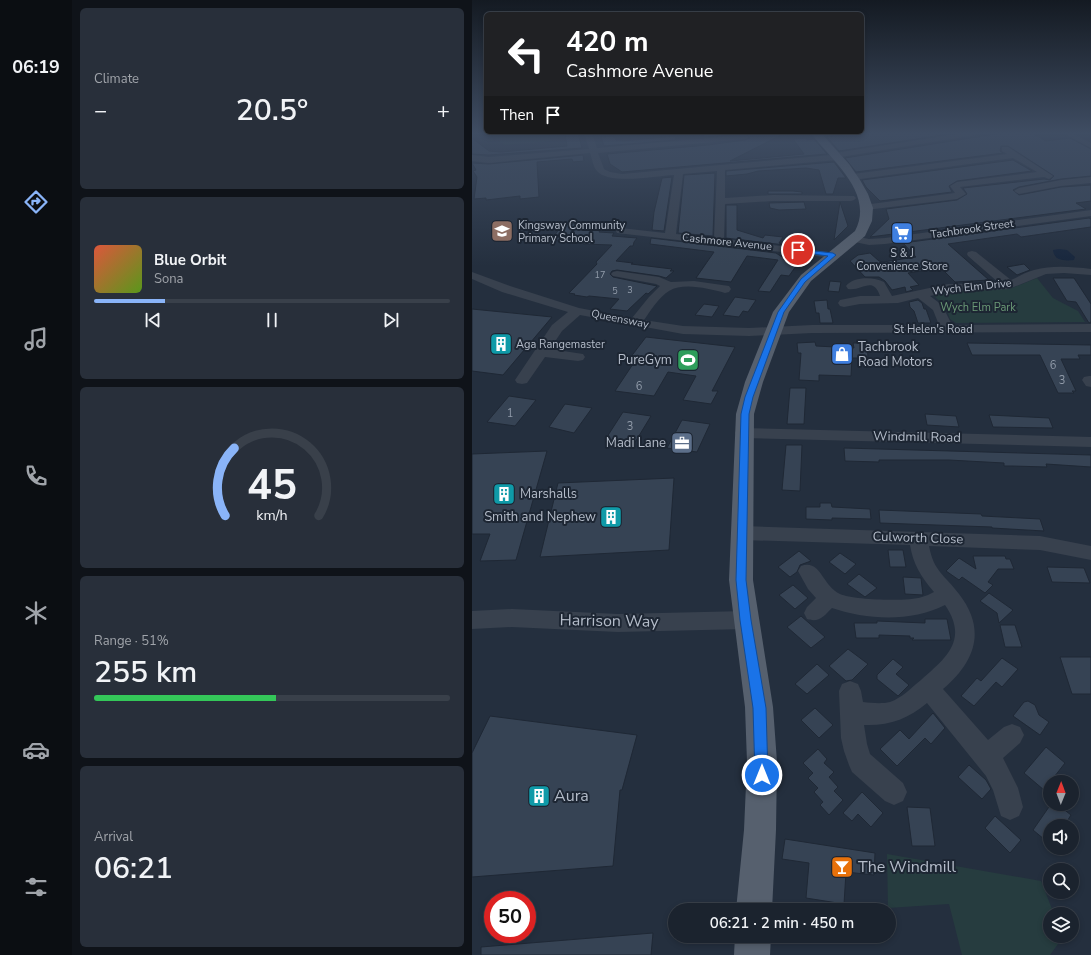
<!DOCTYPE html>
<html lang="en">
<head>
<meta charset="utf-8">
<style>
	:root { --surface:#1b232e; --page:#282f3a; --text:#f1f3f6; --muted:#a0a4aa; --line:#39404a; --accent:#8ab4f8 }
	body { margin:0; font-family:"Nunito Sans",sans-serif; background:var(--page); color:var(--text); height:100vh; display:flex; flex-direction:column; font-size:15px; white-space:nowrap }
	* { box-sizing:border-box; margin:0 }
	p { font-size:13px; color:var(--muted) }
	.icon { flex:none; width:22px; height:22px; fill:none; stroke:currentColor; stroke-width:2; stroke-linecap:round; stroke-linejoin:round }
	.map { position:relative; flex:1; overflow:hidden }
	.panel { display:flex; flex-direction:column; gap:8px; padding:8px; background:#0f1319; width:400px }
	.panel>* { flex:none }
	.top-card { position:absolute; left:12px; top:12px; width:380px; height:122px; border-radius:6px; box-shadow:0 2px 6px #0003,0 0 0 1px var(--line); background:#202124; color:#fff; overflow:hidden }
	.needle { width:26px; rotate:1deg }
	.tools { position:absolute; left:571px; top:775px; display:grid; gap:8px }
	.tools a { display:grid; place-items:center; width:36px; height:36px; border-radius:50%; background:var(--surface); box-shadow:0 2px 6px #0003,0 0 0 1px var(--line); font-size:20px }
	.speed { position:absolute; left:12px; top:891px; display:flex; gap:8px; font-size:20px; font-weight:700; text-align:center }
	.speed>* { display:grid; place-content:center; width:52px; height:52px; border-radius:50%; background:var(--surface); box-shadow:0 2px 6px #0003,0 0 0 1px var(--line); line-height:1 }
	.speed .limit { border:6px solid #d22; background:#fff; color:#111 }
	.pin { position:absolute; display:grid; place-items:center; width:34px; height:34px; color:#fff; margin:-17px; border:2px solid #fff; border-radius:50%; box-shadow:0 1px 4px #0007 }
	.me { position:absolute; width:44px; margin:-22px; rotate:0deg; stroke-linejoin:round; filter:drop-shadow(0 0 3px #0008) }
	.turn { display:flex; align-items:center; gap:14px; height:84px; padding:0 16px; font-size:18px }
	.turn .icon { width:52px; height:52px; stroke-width:2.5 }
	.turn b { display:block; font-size:28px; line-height:34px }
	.then { display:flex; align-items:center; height:38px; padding:0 16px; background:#0003; gap:8px; font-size:15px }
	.big { font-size:30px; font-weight:600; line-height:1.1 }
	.panel .tile { flex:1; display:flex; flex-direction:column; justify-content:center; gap:6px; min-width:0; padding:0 14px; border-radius:6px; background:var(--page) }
	.panel .dial { align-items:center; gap:0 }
	.dial svg { height:104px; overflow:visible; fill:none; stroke:var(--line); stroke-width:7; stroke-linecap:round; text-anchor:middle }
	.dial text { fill:var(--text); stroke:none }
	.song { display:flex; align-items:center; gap:12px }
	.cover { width:48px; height:48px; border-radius:6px; background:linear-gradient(135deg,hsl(10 70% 55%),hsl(90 70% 35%)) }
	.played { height:4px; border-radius:2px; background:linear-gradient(90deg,var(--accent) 20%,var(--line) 20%) }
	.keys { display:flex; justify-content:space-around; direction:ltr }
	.heat { display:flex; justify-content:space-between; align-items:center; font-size:22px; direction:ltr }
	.charge { height:6px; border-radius:3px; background:linear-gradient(90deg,#34c759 51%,var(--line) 0) }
	.trip { position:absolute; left:196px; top:903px; width:228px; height:40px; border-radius:20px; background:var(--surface); box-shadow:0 2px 6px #0003,0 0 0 1px var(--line); font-weight:600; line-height:40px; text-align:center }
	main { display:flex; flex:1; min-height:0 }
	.tab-bar { display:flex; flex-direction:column; width:72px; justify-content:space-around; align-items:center; background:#0b0e12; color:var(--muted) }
	.tab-bar .icon { width:28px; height:28px }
	.tab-bar .selected { color:var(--accent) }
	.tab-bar b { font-size:18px; color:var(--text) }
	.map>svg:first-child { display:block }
</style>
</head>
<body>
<main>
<nav class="tab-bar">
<b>06:19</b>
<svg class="icon selected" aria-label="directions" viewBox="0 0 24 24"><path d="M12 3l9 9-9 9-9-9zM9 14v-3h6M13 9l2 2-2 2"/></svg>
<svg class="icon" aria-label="music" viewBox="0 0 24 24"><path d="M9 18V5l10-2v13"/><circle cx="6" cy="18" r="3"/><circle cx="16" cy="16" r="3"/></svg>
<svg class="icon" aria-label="phone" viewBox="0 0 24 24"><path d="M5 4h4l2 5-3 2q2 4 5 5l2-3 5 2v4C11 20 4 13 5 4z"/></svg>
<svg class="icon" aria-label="climate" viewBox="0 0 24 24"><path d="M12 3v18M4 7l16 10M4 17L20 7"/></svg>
<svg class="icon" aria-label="car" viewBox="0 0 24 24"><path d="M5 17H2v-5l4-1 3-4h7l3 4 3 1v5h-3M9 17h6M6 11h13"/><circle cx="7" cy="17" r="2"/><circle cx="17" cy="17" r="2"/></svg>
<svg class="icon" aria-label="filters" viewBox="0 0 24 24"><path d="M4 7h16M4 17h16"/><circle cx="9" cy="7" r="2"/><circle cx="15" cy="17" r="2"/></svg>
</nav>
<section class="panel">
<div class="tile"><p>Climate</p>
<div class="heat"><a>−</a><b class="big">20.5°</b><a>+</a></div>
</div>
<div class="tile">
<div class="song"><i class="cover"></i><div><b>Blue Orbit</b><p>Sona</p></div></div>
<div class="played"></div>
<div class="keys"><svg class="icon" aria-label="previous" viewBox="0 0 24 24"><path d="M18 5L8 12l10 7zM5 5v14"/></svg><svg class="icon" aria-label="pause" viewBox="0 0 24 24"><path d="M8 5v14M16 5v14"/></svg><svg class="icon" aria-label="next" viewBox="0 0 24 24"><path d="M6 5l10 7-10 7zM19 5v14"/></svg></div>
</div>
<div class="tile dial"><svg viewBox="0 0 100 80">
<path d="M14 69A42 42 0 1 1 86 69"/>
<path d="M14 69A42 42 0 0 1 21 17" stroke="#8ab4f8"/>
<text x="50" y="56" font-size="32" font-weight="700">45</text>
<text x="50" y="72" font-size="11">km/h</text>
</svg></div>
<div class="tile"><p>Range · 51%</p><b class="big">255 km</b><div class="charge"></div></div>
<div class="tile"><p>Arrival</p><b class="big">06:21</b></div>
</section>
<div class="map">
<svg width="619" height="955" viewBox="0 0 619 955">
	<rect width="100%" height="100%" fill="#242f3e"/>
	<g fill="#263c3f">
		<path d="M15 133H77L79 141 33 145Z"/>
		<path d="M565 278 581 298 606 311 613 322 484 323 478 319 474 307 461 295 477 291 540 288Z"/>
		<path d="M415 854 569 881 582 914H578V936H590L591 937 578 955H490L477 904 416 908Z"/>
	</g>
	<path fill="#17263c" d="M587 249 595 250 603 257 602 260C593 261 582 261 581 250Z"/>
	<g fill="#364354" stroke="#1f2835">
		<path d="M106 133 110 148 17 155 0 154V138L17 151 29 152 95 146 93 134Z"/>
		<path d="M229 133H313L258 161 332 154 321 139 334 138 335 140 342 139 355 154 150 172 138 164 135 154 236 145 273 140 278 138 273 134 232 137Z"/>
		<path d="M385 133H483L367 151 355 137Z"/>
		<path d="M530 133H560L574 141 598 138 619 149V176L589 179 547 187 541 190 547 195 589 187 619 185V201L604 203 614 209 398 237 417 219 414 209 485 200 495 194 491 188 572 179 578 180 582 176 536 146H529L528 151 531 153 384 172 373 158Z"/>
		<path d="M142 136 144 140H150V141L203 136 204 140 132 146 129 137Z"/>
		<path d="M111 155 112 161 101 162 100 159 65 162 67 197 48 199V196L14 200V198L2 199 5 177 1 171 4 170 0 163 17 164Z"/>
		<path d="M541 160 560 171 485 181 477 186 480 192 408 201 394 187 390 180Z"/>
		<path d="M362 162 374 178H366L361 194H354L347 170 334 168 286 171 275 174 254 176V171Z"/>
		<path d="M243 173 241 236 206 233 212 175Z"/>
		<path d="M200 177 192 231 180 230 182 212 190 178Z"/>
		<path d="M296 191H321L330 192V194H296Z"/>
		<path d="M332 202 334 209 307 210 298 208 297 203Z"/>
		<path d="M368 202 376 226 362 240Z"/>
		<path d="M254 205H265V230L291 238 293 235 311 237 307 243 313 245 254 238Z"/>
		<path d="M617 218 619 219V227L549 237 545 234 476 244 517 280 483 282 469 268 436 273 447 285 438 287 441 290 434 292 433 287 420 290 413 281 407 277H393L378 261 386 255 398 253 407 261 411 262 444 257 431 243Z"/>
		<path d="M112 222H133L127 232 142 233 140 236 165 238 162 242 161 246H158L144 261 161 263 159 264 200 269 198 271H202L194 278 187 276 145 270 140 271 138 274 141 277 185 286 176 294 174 293 155 311 138 309 147 299 117 296 115 297 102 295 103 294 97 293 125 264 124 262 140 245 111 244 113 241 79 240 91 224H110Z"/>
		<path d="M179 238 304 253 324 266 317 276 309 275 298 292 286 291 306 260 275 256 259 282 224 278 242 252 178 244Z"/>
		<path d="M552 264 558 270 545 275 535 267Z"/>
		<path d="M581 278H602L619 304V322L617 323 604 302 595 301Z"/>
		<path d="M358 281 369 282 367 292 356 291Z"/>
		<path d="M263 297 284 300 276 312 271 311 267 317 251 315Z"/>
		<path d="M355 300 356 309H358L361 323H348L347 313H344L342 301Z"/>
		<path d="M446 300 450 303 452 309H454L459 323H446L442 311 438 307 437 302Z"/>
		<path d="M232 304 247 306 240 317 223 315Z"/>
		<path d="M0 309 80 317 31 375 0 371Z"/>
		<path d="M174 337 263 347 240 391H246L239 404 211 400 224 376 196 372 182 396 143 391 165 358H158Z"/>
		<path d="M343 342 344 346 382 348 381 343H395L396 358H380L379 376 347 375V381L327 380 329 353H326L325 343Z"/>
		<path d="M495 343 619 345V355H606L608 359H589L604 391H600L602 393H586L568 355H500Z"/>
		<path d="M318 388H334L332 424H315Z"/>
		<path d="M37 396 64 400 43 426 15 422Z"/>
		<path d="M93 404 120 408 102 433 77 427Z"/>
		<path d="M151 412 179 416 162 444 133 440Z"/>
		<path d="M453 414 484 416 487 427 455 425Z"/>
		<path d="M517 415 577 418 581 428 521 427Z"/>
		<path d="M210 420 238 424 225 452 195 448Z"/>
		<path d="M314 445H330L328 491 310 490Z"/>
		<path d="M372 448 619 455V467L574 464 575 467 540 466H532V463L477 460H407V462L373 461Z"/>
		<path d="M75 451 44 560 8 561 18 534H0V454Z"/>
		<path d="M202 478 197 550 68 557 86 483Z"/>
		<path d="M348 503H359L360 507 398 509 399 519 360 518V520L334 519V507H348Z"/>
		<path d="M407 510 509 514 510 516 568 519 572 531 520 528V527L408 523Z"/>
		<path d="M416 550H431L434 567H418Z"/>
		<path d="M327 551 339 561 328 565 325 572 318 577 306 567Z"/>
		<path d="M368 553 384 564 373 574 357 562Z"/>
		<path d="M501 556H533L534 559H538L542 569H526L516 582 521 585 513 593 490 577 487 580 474 571 487 558 504 569Z"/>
		<path d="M575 567 612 568 618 583 580 582Z"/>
		<path d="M387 574 405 588 393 597 375 584Z"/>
		<path d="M431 577 449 578 451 595 433 594Z"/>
		<path d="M321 585 336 598 323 609 307 595Z"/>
		<path d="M517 593 541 610 527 623 525 613 508 601Z"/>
		<path d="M329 616 353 637 339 648 315 627Z"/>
		<path d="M453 619H475L479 640H440L442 638H438V636L407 635V638H384L382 623H405V621L453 623Z"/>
		<path d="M528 625H543L550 647H533Z"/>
		<path d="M376 649 396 664 380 680 374 681 357 666Z"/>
		<path d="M588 657H619V694H600Z"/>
		<path d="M530 658 546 669 530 687 524 682 502 706 489 696 505 678 509 681Z"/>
		<path d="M421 659 431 667 424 674 437 685 426 696 405 679V675Z"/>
		<path d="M345 664 357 675 335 694 323 684Z"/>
		<path d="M556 701 563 705 567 715 577 722 568 735 541 716 552 702Z"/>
		<path d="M343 708 361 725 347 738 329 720Z"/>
		<path d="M461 713 473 728 459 744 453 738 425 766 408 749 428 730 437 739Z"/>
		<path d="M18 716 165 735 150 790H148L141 866 0 877V753Z"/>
		<path d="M574 747 593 763 572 790 552 773Z"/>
		<path d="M346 749 355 759 352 763 362 772 357 777 366 787 362 791 371 800 357 815 348 805 351 802 342 792 346 788 336 778 341 773 331 763Z"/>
		<path d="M497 765 514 780 519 789 510 799 486 777Z"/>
		<path d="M390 792 411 813 399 827 386 814 380 821 371 813Z"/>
		<path d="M579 804H585L599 815 592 826H578V844L561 830Z"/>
		<path d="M435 807 458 808 463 846H440Z"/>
		<path d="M523 816 549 840 538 853 513 828Z"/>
		<path d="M313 839 403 853 402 875 374 872 372 904 334 898 337 863 310 859Z"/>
		<path d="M181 933 179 955H9V947Z"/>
	</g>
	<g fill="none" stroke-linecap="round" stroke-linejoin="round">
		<g fill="#38414e" fill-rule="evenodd">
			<path d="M112 133H120L125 148 273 135 277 137 273 139 126 153 132 169 138 172 150 174 359 155 363 153 491 133H508L504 135 369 157 365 160 253 170V198L301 195 382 196 384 198 382 200 379 201H301L253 204 252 239 365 253 367 255 361 258 145 233 144 231 145 229 149 228 193 233 202 175C185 176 136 185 125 171 121 167 120 158 118 153L17 163 0 161V155L17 157 117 149ZM245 171 242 238 204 234 211 174Z"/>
			<path d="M591 133H600L619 143V148Z"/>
			<path d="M530 147H536L581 176 577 179 572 177 488 187 494 194 485 199 394 210 391 209 389 207 391 205 483 193 478 186 485 182 565 172 541 158 381 180 377 177 381 174 535 154 530 151Z"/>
			<path d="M619 177V183L589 186 547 194 542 191 547 188 589 180Z"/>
			<path d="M619 210V216L413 244 397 245 378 241 377 239 382 236 397 239 413 238Z"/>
			<path d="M500 251 504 252 539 280C546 277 554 272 562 270 581 265 600 267 619 269V275L592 273 574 274 537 289 476 292 458 296 470 305 480 325 619 324V332L340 333 277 336 211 334 108 315 90 331 78 349 111 354 113 357 111 360 106 361 73 357 55 383 50 384 45 383 43 380 80 325 96 312 30 292 0 279V272L38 286 107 308 160 318 177 297 188 286 184 284 141 276 139 274 141 272 145 271 187 277 199 282 222 281 257 286 259 289 257 292 253 293C237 289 212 282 197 291 187 297 179 310 172 320L211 326 277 328 340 325H467L461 310 446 298 426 303 388 304 372 307 368 306 366 303 368 300 388 296H408C401 275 389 292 376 289L374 286C382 276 402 277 412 282L420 296 476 284 527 283 496 256 495 254 496 252Z"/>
			<path d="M617 376H619V387L614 386 610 380 612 377Z"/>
			<path d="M271 428 619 437V447L271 438 265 437 263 433 265 429Z"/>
			<path d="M271 526 568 536 619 546V560L568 550 457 546C462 572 472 574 487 594 515 630 503 662 471 689L516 740 532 727 540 724 548 727 552 735 548 743 531 758 546 788 551 807 547 816 538 820 529 816 521 790 514 776 455 703C436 719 417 726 392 725L395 744 398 754 431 783 435 792 431 801 422 805 413 801 380 772 377 765 372 751 369 738 367 691 370 684 378 681 386 684 389 691 391 702C400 703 410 704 418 702 430 698 440 687 449 680 474 658 497 640 473 605 440 622 395 620 360 608 352 616 347 623 335 619L332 613 335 607 344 598 336 589 326 571 329 566C349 559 350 586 368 594 382 600 435 602 450 597 454 596 458 594 462 592 449 577 441 564 438 545L271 540 264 538 262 533 264 528Z"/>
			<path d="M40 609 146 614 274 611 281 614 284 620 281 626 274 629 146 632 40 627 0 629V611Z"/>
		</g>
		<g fill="#56606e" fill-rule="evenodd">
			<path d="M339 133H349L377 164 388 180 396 194 401 208 400 221 393 236 339 281 317 312 291 382 282 414 281 580 301 707 305 762 304 830 300 910H264L272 830 275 762 273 707 257 580 264 414 273 382 301 312 329 275 383 231C403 193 359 160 339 133Z"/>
			<path d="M263 936H299L298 955H262Z"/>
		</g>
	</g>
	<linearGradient id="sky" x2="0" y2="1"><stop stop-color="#141a22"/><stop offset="0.5" stop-color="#3f4d63"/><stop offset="1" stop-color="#3f4d63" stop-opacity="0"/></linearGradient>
	<rect width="619" height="266" fill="url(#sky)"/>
	<path fill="#1a73e8" stroke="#114b97" d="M324 249 361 253 364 255 333 282 312 312 281 397 277 414 274 580 279 620 294 708 296 775 294 780 290 782 285 780 283 775 281 708 268 620 264 580 269 414 273 397 306 312 329 279 356 256 326 252H324Z"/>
	<defs>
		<g id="school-square" transform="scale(1.15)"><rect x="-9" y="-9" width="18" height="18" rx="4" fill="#8d6e63" stroke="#1d2633"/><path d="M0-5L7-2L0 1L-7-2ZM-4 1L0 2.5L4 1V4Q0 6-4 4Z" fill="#fff"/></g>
		<g id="supermarket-square" transform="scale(1.15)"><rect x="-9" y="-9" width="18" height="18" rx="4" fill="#3f7fe0" stroke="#1d2633"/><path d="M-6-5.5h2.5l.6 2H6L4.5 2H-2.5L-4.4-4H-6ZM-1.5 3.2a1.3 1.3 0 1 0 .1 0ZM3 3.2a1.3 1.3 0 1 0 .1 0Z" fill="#fff"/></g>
		<g id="building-square" transform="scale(1.15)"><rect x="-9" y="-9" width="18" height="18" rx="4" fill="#0f9aa8" stroke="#1d2633"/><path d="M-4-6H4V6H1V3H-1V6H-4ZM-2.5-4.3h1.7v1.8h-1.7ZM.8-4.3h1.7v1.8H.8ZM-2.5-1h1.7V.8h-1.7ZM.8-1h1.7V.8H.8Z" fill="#fff"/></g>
		<g id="shop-square" transform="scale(1.15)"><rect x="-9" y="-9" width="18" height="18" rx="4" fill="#3f7fe0" stroke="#1d2633"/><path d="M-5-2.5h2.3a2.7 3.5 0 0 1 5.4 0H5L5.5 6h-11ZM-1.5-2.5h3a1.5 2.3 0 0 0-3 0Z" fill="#fff"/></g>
		<g id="stadium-square" transform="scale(1.15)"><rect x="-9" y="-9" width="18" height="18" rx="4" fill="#2e9e5b" stroke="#1d2633"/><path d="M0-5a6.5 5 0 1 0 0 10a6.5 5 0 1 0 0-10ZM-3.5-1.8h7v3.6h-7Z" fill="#fff"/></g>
		<g id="office-square" transform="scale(1.15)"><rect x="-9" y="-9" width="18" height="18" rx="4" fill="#5c6f8a" stroke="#1d2633"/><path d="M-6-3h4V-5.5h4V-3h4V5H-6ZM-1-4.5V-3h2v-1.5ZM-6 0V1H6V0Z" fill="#fff"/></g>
		<g id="bar-square" transform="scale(1.15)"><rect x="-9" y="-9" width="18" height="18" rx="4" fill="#e8710a" stroke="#1d2633"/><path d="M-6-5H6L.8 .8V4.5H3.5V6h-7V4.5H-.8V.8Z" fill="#fff"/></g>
	</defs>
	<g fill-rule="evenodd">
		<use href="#school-square" x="30" y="231"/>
		<use href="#supermarket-square" x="430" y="233"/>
		<use href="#building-square" x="29" y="344"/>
		<use href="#shop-square" x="370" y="354"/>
		<use href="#stadium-square" x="216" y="360"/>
		<use href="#office-square" x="210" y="443"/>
		<use href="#building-square" x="32" y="494"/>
		<use href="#building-square" x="139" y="517"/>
		<use href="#building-square" x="67" y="796"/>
		<use href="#bar-square" x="370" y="867"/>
	</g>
	<g text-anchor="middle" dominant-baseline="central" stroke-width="4" stroke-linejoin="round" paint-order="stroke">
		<g font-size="9" fill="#929caa">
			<text x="128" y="275">17</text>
			<text x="158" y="290">3</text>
			<text x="143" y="291">5</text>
		</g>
		<g font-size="11" fill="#b4bcc9" stroke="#1d2633" text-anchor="start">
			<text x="46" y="225">Kingsway Community<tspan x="46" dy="13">Primary School</tspan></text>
			<text x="430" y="253" text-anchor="middle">S &amp; J<tspan x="430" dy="13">Convenience Store</tspan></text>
			<text x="44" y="344">Aga Rangemaster</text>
		</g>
		<g font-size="11" fill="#b4bcc9" stroke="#1d2633">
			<text transform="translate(500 229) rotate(-8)">Tachbrook Street</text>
			<text transform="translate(255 242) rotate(6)">Cashmore Avenue</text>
			<text transform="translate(500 287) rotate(-6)">Wych Elm Drive</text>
			<text transform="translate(148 319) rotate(11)">Queensway</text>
			<text x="461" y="329">St Helen's Road</text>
		</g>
		<g font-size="11" fill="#6b9a76" stroke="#1d2633">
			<text x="506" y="307">Wych Elm Park</text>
		</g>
		<g font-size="11" fill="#929caa">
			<text x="581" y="365">6</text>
			<text x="590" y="380">3</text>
			<text x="167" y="386">6</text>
			<text x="38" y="413">1</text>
			<text x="158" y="426">3</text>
		</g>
		<g font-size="13" fill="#b4bcc9" stroke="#1d2633" text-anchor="end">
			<text x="386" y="347" text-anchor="start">Tachbrook<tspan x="386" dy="15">Road Motors</tspan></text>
			<text x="200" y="360">PureGym</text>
			<text x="194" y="443">Madi Lane</text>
			<text x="48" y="494" text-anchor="start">Marshalls</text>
			<text x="124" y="517">Smith and Nephew</text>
		</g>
		<g font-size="13" fill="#b4bcc9" stroke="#1d2633">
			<text transform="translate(445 437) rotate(1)">Windmill Road</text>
			<text transform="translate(446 538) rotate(2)">Culworth Close</text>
		</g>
		<g font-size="16" fill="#b4bcc9" stroke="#1d2633">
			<text transform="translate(137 621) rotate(1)">Harrison Way</text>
		</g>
		<g font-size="16" fill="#b4bcc9" stroke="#1d2633" text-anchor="start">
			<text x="82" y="796">Aura</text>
			<text x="386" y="867">The Windmill</text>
		</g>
	</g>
</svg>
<div class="tools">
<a><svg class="needle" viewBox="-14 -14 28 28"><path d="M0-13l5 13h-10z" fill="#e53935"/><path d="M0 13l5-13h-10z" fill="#a0a4aa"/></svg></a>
<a><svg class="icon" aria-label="sound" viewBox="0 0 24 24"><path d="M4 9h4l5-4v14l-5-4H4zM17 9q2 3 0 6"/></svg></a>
<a><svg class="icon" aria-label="search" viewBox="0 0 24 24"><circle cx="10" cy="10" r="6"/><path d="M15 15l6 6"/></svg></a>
<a><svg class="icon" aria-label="layers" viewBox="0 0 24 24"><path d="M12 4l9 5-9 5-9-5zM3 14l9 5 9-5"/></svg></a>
</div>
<div class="speed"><div class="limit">50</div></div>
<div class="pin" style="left:326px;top:250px;background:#d93025"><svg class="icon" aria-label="arrive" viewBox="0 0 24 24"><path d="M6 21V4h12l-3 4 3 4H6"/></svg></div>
<svg class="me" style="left:290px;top:775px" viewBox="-20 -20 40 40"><circle r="17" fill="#1a73e8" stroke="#fff" stroke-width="3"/><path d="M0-11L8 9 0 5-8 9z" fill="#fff"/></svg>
<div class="trip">06:21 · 2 min · 450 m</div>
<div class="top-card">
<div class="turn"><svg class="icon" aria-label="left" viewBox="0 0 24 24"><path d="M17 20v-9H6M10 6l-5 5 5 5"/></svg><div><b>420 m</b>Cashmore Avenue</div></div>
<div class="then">Then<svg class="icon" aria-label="arrive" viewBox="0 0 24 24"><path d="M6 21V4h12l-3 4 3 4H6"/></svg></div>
</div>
</div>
</main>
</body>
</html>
